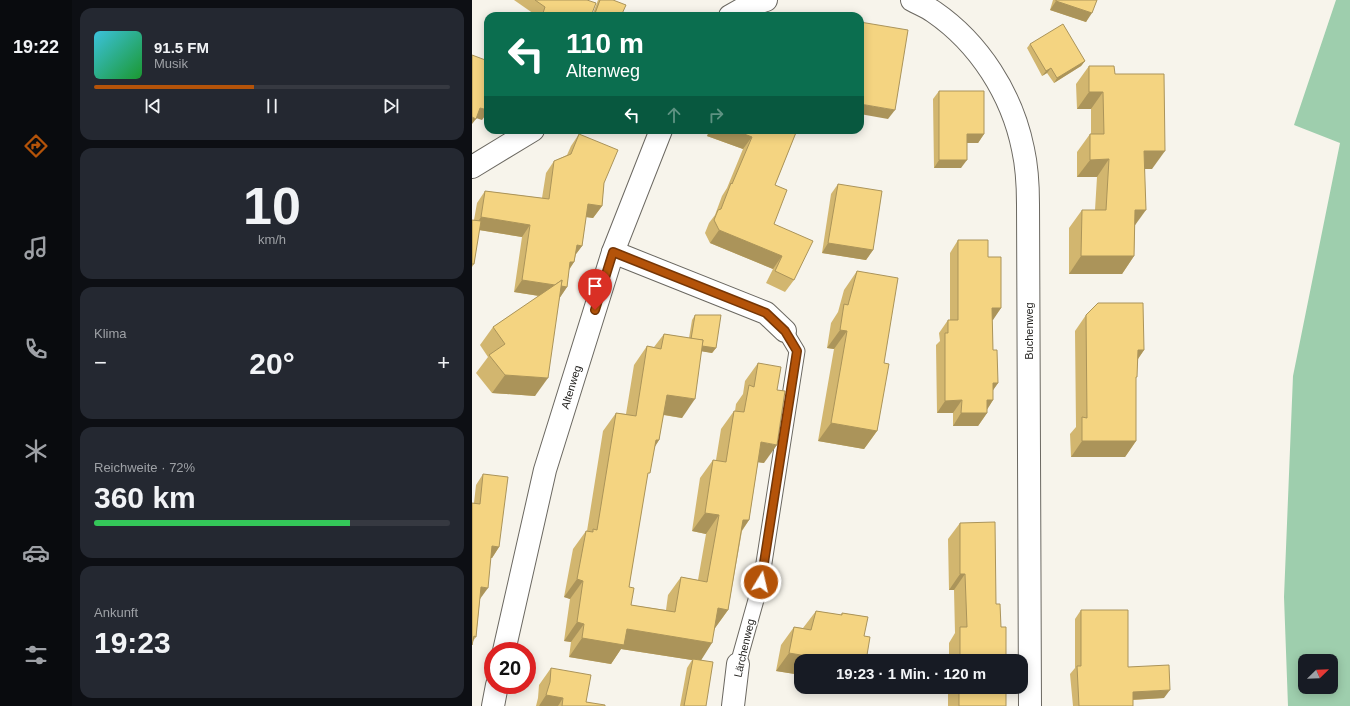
<!DOCTYPE html>
<html lang="de">
<head>
<meta charset="utf-8">
<style>
	:root { --surface:#171b24; --page:#242831; --text:#f1f3f6; --muted:#9ea1a6; --line:#363941; --accent:#b45309 }
	body { margin:0; font-family:Arial,sans-serif; background:var(--page); color:var(--text); height:100vh; display:flex; flex-direction:column; font-size:15px; white-space:nowrap }
	* { box-sizing:border-box; margin:0 }
	p { font-size:13px; color:var(--muted) }
	.icon { flex:none; width:22px; height:22px; fill:none; stroke:currentColor; stroke-width:2; stroke-linecap:round; stroke-linejoin:round }
	.map { position:relative; flex:1; overflow:hidden }
	.sheet { display:flex; flex-direction:column; gap:8px; padding:8px; background:#0d0f14; width:400px }
	.sheet>* { flex:none }
	.top-card { position:absolute; left:12px; top:12px; width:380px; height:122px; border-radius:12px; box-shadow:0 2px 10px #0003; background:#0b6e4f; color:#fff; overflow:hidden }
	.needle { width:26px; rotate:67deg }
	.controls { position:absolute; left:826px; top:654px; display:grid; gap:8px }
	.controls a { display:grid; place-items:center; width:40px; height:40px; border-radius:8px; background:var(--surface); box-shadow:0 2px 10px #0003; font-size:20px }
	.speed { position:absolute; left:12px; top:642px; display:flex; gap:8px; font-size:20px; font-weight:700; text-align:center }
	.speed>* { display:grid; place-content:center; width:52px; height:52px; border-radius:50%; background:var(--surface); box-shadow:0 2px 10px #0003; line-height:1 }
	.speed .limit { border:6px solid #d22; background:#fff; color:#111 }
	.pin { position:absolute; display:grid; place-items:center; width:34px; height:34px; color:#fff; margin:-41px -17px; border-radius:50% 50% 50% 0; rotate:-45deg; box-shadow:0 0 4px #0007 }
	.pin .icon { rotate:45deg }
	.me { position:absolute; width:44px; margin:-22px; rotate:9deg; stroke-linejoin:round; filter:drop-shadow(0 0 3px #0008) }
	.turn { display:flex; align-items:center; gap:14px; height:84px; padding:0 16px; font-size:18px }
	.turn .icon { width:52px; height:52px; stroke-width:2.5 }
	.turn b { display:block; font-size:28px; line-height:34px }
	.lanes { display:flex; align-items:center; height:38px; padding:0 16px; background:#0003; justify-content:center; gap:20px; direction:ltr }
	.lanes .off { opacity:.35 }
	.big { font-size:30px; font-weight:800; line-height:1.1 }
	.sheet .widget { flex:1; display:flex; flex-direction:column; justify-content:center; gap:6px; min-width:0; padding:0 14px; border-radius:12px; background:var(--page) }
	.sheet .dial { align-items:center; gap:0 }
	.dial b { font-size:52px; line-height:1 }
	.song { display:flex; align-items:center; gap:12px }
	.cover { width:48px; height:48px; border-radius:6px; background:linear-gradient(135deg,hsl(190 70% 55%),hsl(130 70% 35%)) }
	.played { height:4px; border-radius:2px; background:linear-gradient(90deg,var(--accent) 45%,var(--line) 45%) }
	.keys { display:flex; justify-content:space-around; direction:ltr }
	.heat { display:flex; justify-content:space-between; align-items:center; font-size:22px; direction:ltr }
	.charge { height:6px; border-radius:3px; background:linear-gradient(90deg,#34c759 72%,var(--line) 0) }
	.trip { position:absolute; left:322px; top:654px; width:234px; height:40px; border-radius:12px; background:var(--surface); box-shadow:0 2px 10px #0003; font-weight:800; line-height:40px; text-align:center }
	main { display:flex; flex:1; min-height:0 }
	.tabs { display:flex; flex-direction:column; width:72px; justify-content:space-around; align-items:center; background:#090b0e; color:var(--muted) }
	.tabs .icon { width:28px; height:28px }
	.tabs .on { color:var(--accent) }
	.tabs b { font-size:18px; color:var(--text) }
	.map>svg:first-child { display:block }
</style>
</head>
<body>
<main>
<nav class="tabs">
<b>19:22</b>
<svg class="icon on" aria-label="directions" viewBox="0 0 24 24"><path d="M12 3l9 9-9 9-9-9zM9 14v-3h6M13 9l2 2-2 2"/></svg>
<svg class="icon" aria-label="music" viewBox="0 0 24 24"><path d="M9 18V5l10-2v13"/><circle cx="6" cy="18" r="3"/><circle cx="16" cy="16" r="3"/></svg>
<svg class="icon" aria-label="phone" viewBox="0 0 24 24"><path d="M5 4h4l2 5-3 2q2 4 5 5l2-3 5 2v4C11 20 4 13 5 4z"/></svg>
<svg class="icon" aria-label="climate" viewBox="0 0 24 24"><path d="M12 3v18M4 7l16 10M4 17L20 7"/></svg>
<svg class="icon" aria-label="car" viewBox="0 0 24 24"><path d="M5 17H2v-5l4-1 3-4h7l3 4 3 1v5h-3M9 17h6M6 11h13"/><circle cx="7" cy="17" r="2"/><circle cx="17" cy="17" r="2"/></svg>
<svg class="icon" aria-label="filters" viewBox="0 0 24 24"><path d="M4 7h16M4 17h16"/><circle cx="9" cy="7" r="2"/><circle cx="15" cy="17" r="2"/></svg>
</nav>
<section class="sheet">
<div class="widget">
<div class="song"><i class="cover"></i><div><b>91.5 FM</b><p>Musik</p></div></div>
<div class="played"></div>
<div class="keys"><svg class="icon" aria-label="previous" viewBox="0 0 24 24"><path d="M18 5L8 12l10 7zM5 5v14"/></svg><svg class="icon" aria-label="pause" viewBox="0 0 24 24"><path d="M8 5v14M16 5v14"/></svg><svg class="icon" aria-label="next" viewBox="0 0 24 24"><path d="M6 5l10 7-10 7zM19 5v14"/></svg></div>
</div>
<div class="widget dial"><b>10</b><p>km/h</p></div>
<div class="widget"><p>Klima</p>
<div class="heat"><a>−</a><b class="big">20°</b><a>+</a></div>
</div>
<div class="widget"><p>Reichweite · 72%</p><b class="big">360 km</b><div class="charge"></div></div>
<div class="widget"><p>Ankunft</p><b class="big">19:23</b></div>
</section>
<div class="map">
<svg width="878" height="706" viewBox="0 0 878 706">
	<rect width="100%" height="100%" fill="#f7f4eb"/>
	<path fill="#9ecead" fill-rule="evenodd" d="M864 0H878V706H816L812 597 821 376 868 143 822 125ZM833 661H859V687H833Z"/>
	<g fill="none" stroke-linecap="round" stroke-linejoin="round">
		<g stroke="#6b6861" stroke-width="17">
			<path id="service" d="M266 664 289 582 325 351 313 331"/>
		</g>
		<g stroke="#6b6861" stroke-width="24">
			<g id="minor">
				<path d="M440 0C447 4 455 7 462 12 507 43 540 94 551 149 555 167 556 185 556 204L558 706"/>
				<path d="M258 16 274 7 294 0"/>
				<path d="M0 167 61 130"/>
				<path d="M141 252 294 313 313 331"/>
				<path d="M32 651 73 470 141 252 189 130"/>
				<path d="M21 706 25 685"/>
				<path d="M261 706 266 664"/>
			</g>
		</g>
		<use href="#service" stroke="#fff" stroke-width="15"/>
		<use href="#minor" stroke="#fff" stroke-width="22"/>
	</g>
	<g fill="#d2b66f">
		<path d="M42 0H115L119 16H65Z"/>
		<path d="M126 0H141L149 16H120Z"/>
		<path d="M581 0H625L614 22 578 10Z"/>
		<path d="M558 44 613 61 609 66 582 83 575 73 570 76 555 48Z"/>
		<path d="M617 66 643 74 680 169H673L663 225 662 256 650 274H597V228L610 210H623L625 177H605V152L618 134H619V109H605L604 84Z"/>
		<path d="M467 91 512 134 506 143H495L489 168H462L461 99Z"/>
		<path d="M237 130H325L303 185 302 224 322 280 313 292 294 283 301 269 238 243 233 233 237 223 243 215 250 196 255 188 271 149 235 136Z"/>
		<path d="M107 134 132 183 130 206 121 218 114 217 110 246 104 254 102 262 97 270 95 287 88 297 63 396 20 393 4 373 16 357 8 345 21 327 67 296 42 292 50 237 7 230 2 264 0 267V220H2L5 203 13 191 70 198 74 173 82 161 95 155 99 146Z"/>
		<path d="M366 184 401 250 394 260 350 253 359 194Z"/>
		<path d="M486 240 516 257 529 308 520 320 521 350 526 383 521 390V400L515 409V413L506 426H481V413H465L464 345 468 341 467 333 476 320H478V253Z"/>
		<path d="M385 271 412 363 405 431 392 449 346 441 362 349 355 348 359 323 366 312 372 290Z"/>
		<path d="M223 315 244 348 240 353 230 351 210 418 191 415 187 440 182 448 175 477 157 587 159 605 194 610 196 595 209 577 226 580 234 534 220 531 228 478 241 460H244L249 429 262 411H263L264 404 271 394 273 381 286 363 292 463 286 462 277 520 270 531 256 610 243 628 229 660 234 706H208L215 668 220 660 149 649 139 664 97 657 99 642 92 641 98 599 92 597 101 549 114 531H115L131 431 144 413 154 414 162 365 175 346 182 347 192 334 217 338 220 320Z"/>
		<path d="M614 315 672 350 666 359 664 379V441L653 457H599L598 434 604 427 603 331Z"/>
		<path d="M11 474 27 547 20 558H19L8 599 4 637 1 641 2 503 4 485Z"/>
		<path d="M488 523 524 604 529 627 534 661H477V643L483 633 482 590H477L476 539Z"/>
		<path d="M609 610 656 667 692 698 661 700V706H601L598 674 603 668V619Z"/>
		<path d="M344 611 369 615 370 613 396 617 329 661V675L304 671 309 645 322 627 331 628Z"/>
		<path d="M79 668 114 702 133 706H64L66 698 67 685Z"/>
		<rect x="476" y="687" width="58" height="19"/>
	</g>
	<g fill="#ab945a">
		<path d="M584 1 620 13 614 22 578 10Z"/>
		<path d="M613 61 609 66 582 83 585 78Z"/>
		<path d="M579 68 575 73 570 76 574 71Z"/>
		<path d="M617 92H631L619 109H605Z"/>
		<path d="M388 104 423 110 416 119 388 114Z"/>
		<path d="M8 108 16 110V112L10 120 1 117Z"/>
		<path d="M0 117 4 119 0 124Z"/>
		<path d="M239 130H262L280 137 271 149 235 136Z"/>
		<path d="M495 134H512L506 143H490Z"/>
		<path d="M672 151H693L680 169H660Z"/>
		<path d="M637 159 625 177H605L618 160Z"/>
		<path d="M467 160H495L489 168H462Z"/>
		<path d="M116 204 130 206 121 218 107 216Z"/>
		<path d="M663 210H674L661 228Z"/>
		<path d="M9 217 58 225 50 237 1 229Z"/>
		<path d="M247 230 310 256 301 269 238 243Z"/>
		<path d="M356 243 401 250 394 260 350 253Z"/>
		<path d="M105 245 110 246 101 258Z"/>
		<path d="M609 256H662L650 274H597Z"/>
		<path d="M98 262H102L94 274Z"/>
		<path d="M50 280 95 287 87 299 42 292Z"/>
		<path d="M520 308H529L521 320H512Z"/>
		<path d="M368 330 375 331 362 349 355 348Z"/>
		<path d="M219 344 244 348 240 353 215 349Z"/>
		<path d="M666 350H672L661 366Z"/>
		<path d="M33 375 76 378 63 396 20 393Z"/>
		<path d="M521 383H526L517 396Z"/>
		<path d="M195 395 223 399 210 418 182 413Z"/>
		<path d="M490 400 481 413H465L473 401Z"/>
		<path d="M515 400H521L513 413Z"/>
		<path d="M489 413H515L506 426H481Z"/>
		<path d="M359 423 405 431 392 449 346 441Z"/>
		<path d="M184 440H187L175 459Z"/>
		<path d="M610 441H664L653 457H599Z"/>
		<path d="M289 442 305 445 292 463 276 461Z"/>
		<path d="M233 513 247 515 234 534 220 531Z"/>
		<path d="M271 520H277L264 539Z"/>
		<path d="M20 546 27 547 20 558 13 557Z"/>
		<path d="M488 574H493L482 590H477Z"/>
		<path d="M105 579 111 581 98 599 92 597Z"/>
		<path d="M9 587 16 588 8 599Z"/>
		<path d="M246 608 256 610 243 628 233 627Z"/>
		<path d="M105 622 112 624 99 642 92 641Z"/>
		<path d="M155 629 240 643 228 662 221 659 220 660 149 649 139 664 97 657 110 638Z"/>
		<path d="M317 653 364 661H329V675L304 671Z"/>
		<path d="M698 690 692 698 655 700 661 692Z"/>
		<path d="M74 695 91 698 86 706H67Z"/>
	</g>
	<g fill="#f4d481" stroke="#ab945a">
		<path d="M63 0H115L124 3 119 16H70L73 7Z"/>
		<path d="M128 0H141L154 5 149 16H122Z"/>
		<path d="M584 0H625L620 13 584 1Z"/>
		<path d="M388 22 436 30 423 110 388 104V59L389 53H388Z"/>
		<path d="M591 24 613 61 585 78 579 68 574 71 558 44Z"/>
		<path d="M0 55 16 61V110L8 108 4 119 0 117Z"/>
		<path d="M617 66H642L643 74H692L693 151H672L674 210H663L662 256H609L610 210H634L637 159 618 160V134H632L631 92H617Z"/>
		<path d="M467 91H512V134H495V160H467Z"/>
		<path d="M262 130H325L303 185 315 190 302 224 341 241 322 280 303 271 310 256 247 230 242 220 246 210 249 209 259 183 260 184 280 137Z"/>
		<path d="M107 134 146 150 132 183 130 206 116 204 110 246 105 245 102 262H98L95 287 89 286 90 280 83 285 50 280 58 225 9 217 13 191 77 199 82 161 99 154Z"/>
		<path d="M366 184 410 191 401 250 356 243Z"/>
		<path d="M0 220 9 221 2 264H0Z"/>
		<path d="M486 240H516V257H529V308H520L521 350H525L526 383H521V400H515V413H489L490 400 473 401V333H476V320H486Z"/>
		<path d="M385 271 426 278 412 363 417 364 405 431 359 423 375 331 368 330 372 304 376 305Z"/>
		<path d="M90 280 76 378 33 375 17 355 33 344 21 327Z"/>
		<path d="M626 303H671L672 350H666L665 377H664V441H610V417L615 418 614 315Z"/>
		<path d="M223 315H249L244 348 230 346 231 340 219 339Z"/>
		<path d="M192 334 231 340 223 399 195 395 187 440H184L178 473H176L157 587 162 588 159 605 203 612 209 577 235 582 247 515 233 513 241 460 254 462 262 411 272 412 277 385 282 387 286 363 309 367 305 390 313 391 305 445 289 442 277 520H271L256 610 246 608 240 643 155 629 152 645 110 638 112 624 105 622 111 581 105 579 114 531 121 532V529L125 530 144 413 164 416 175 346 189 349Z"/>
		<path d="M11 474 36 477 27 547 20 546 16 588 9 587 4 637 2 636 0 645V503L8 504Z"/>
		<path d="M523 522 524 604H528L529 627H534V661H488V627H495L493 574H488V523Z"/>
		<path d="M609 610H656V667L697 665 698 690 661 692V706H607L605 666H609Z"/>
		<path d="M344 611 370 615V613L396 617 392 636 398 637 394 661H364L317 653 322 627 339 630Z"/>
		<path d="M221 659 241 662 234 706H212Z"/>
		<path d="M79 668 119 675 114 702 133 705V706H90L91 698 74 695 78 682Z"/>
		<rect x="487" y="687" width="47" height="19"/>
	</g>
	<g fill="none" stroke-linecap="round" stroke-linejoin="round">
		<g stroke="#753606" stroke-width="10">
			<path id="route" d="M123 310 141 252 294 313 313 331 325 351 289 582"/>
		</g>
		<use href="#route" stroke="#b45309" stroke-width="7"/>
	</g>
	<g text-anchor="middle" dominant-baseline="central" stroke-width="3" stroke-linejoin="round" paint-order="stroke">
		<g font-size="11" fill="#201f1c" stroke="#fff">
			<text transform="translate(557 331) rotate(-90)">Buchenweg</text>
			<text transform="translate(99 387) rotate(-73)">Altenweg</text>
			<text transform="translate(272 648) rotate(-77)">Lärchenweg</text>
		</g>
	</g>
</svg>
<div class="controls">
<a><svg class="needle" viewBox="-14 -14 28 28"><path d="M0-13l5 13h-10z" fill="#e53935"/><path d="M0 13l5-13h-10z" fill="#9ea1a6"/></svg></a>
</div>
<div class="speed"><div class="limit">20</div></div>
<div class="pin" style="left:123px;top:310px;background:#d93025"><svg class="icon" aria-label="arrive" viewBox="0 0 24 24"><path d="M6 21V4h12l-3 4 3 4H6"/></svg></div>
<svg class="me" style="left:289px;top:582px" viewBox="-20 -20 40 40"><circle r="17" fill="#b45309" stroke="#fff" stroke-width="3"/><path d="M0-11L8 9 0 5-8 9z" fill="#fff"/></svg>
<div class="trip">19:23 · 1 Min. · 120 m</div>
<div class="top-card">
<div class="turn"><svg class="icon" aria-label="left" viewBox="0 0 24 24"><path d="M17 20v-9H6M10 6l-5 5 5 5"/></svg><div><b>110 m</b>Altenweg</div></div>
<div class="lanes"><svg class="icon" aria-label="left" viewBox="0 0 24 24"><path d="M17 20v-9H6M10 6l-5 5 5 5"/></svg><svg class="icon off" aria-label="ahead" viewBox="0 0 24 24"><path d="M12 20V5M6 11l6-6 6 6"/></svg><svg class="icon off" aria-label="right" viewBox="0 0 24 24"><path d="M7 20v-9h11M14 6l5 5-5 5"/></svg></div>
</div>
</div>
</main>
</body>
</html>
